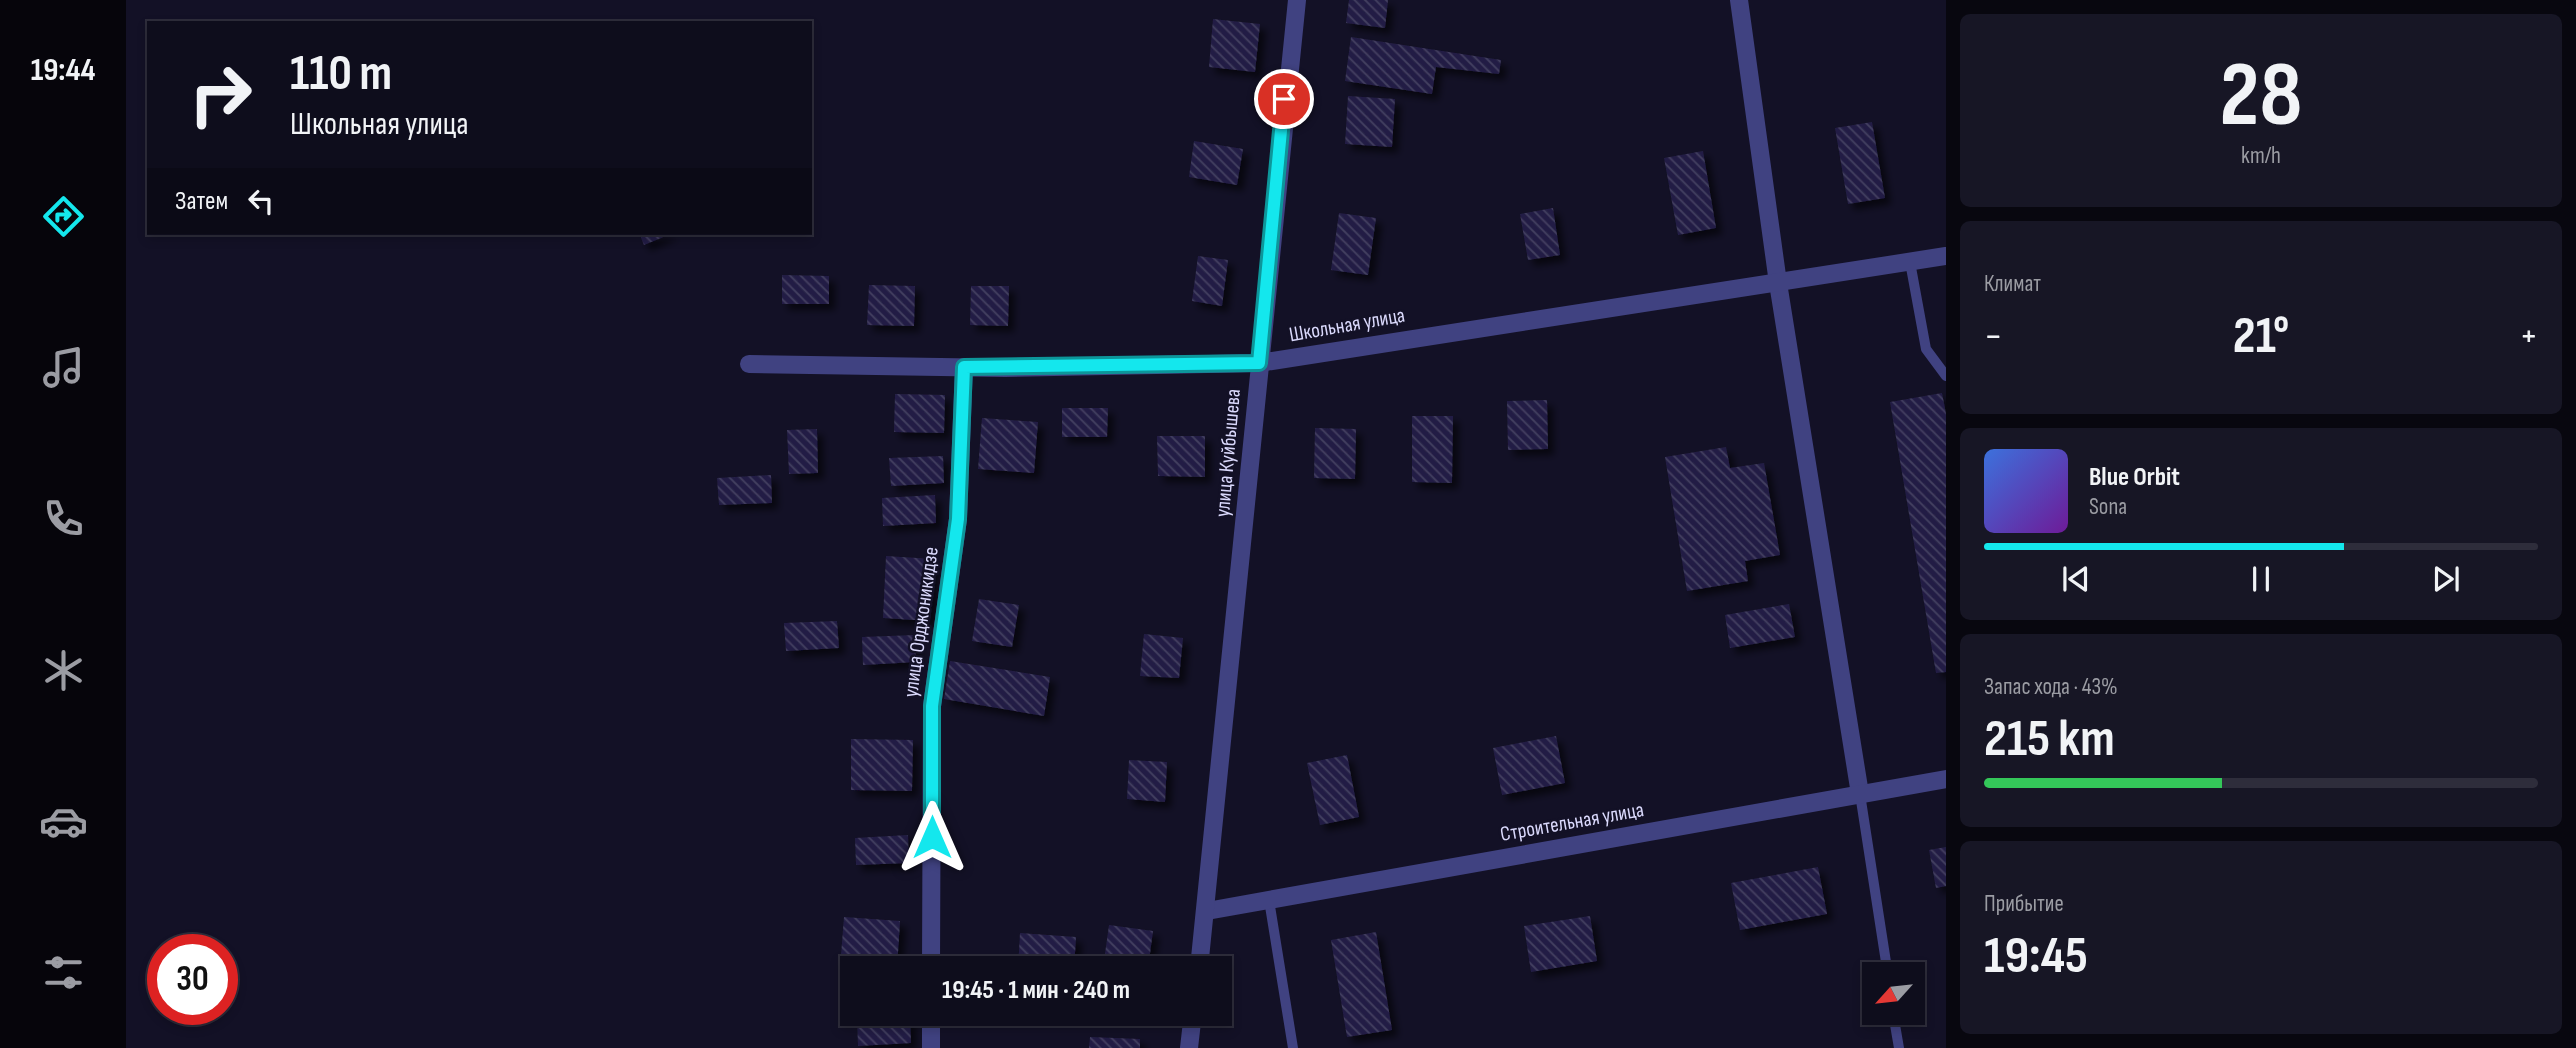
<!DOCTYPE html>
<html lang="ru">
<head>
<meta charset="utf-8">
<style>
	:root { --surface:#0e0d1c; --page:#171625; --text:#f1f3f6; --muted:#9b9ca3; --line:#2e2d3b; --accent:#14e7ed }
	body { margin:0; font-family:"Sofia Sans Condensed",sans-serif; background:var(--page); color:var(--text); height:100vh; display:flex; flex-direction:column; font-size:26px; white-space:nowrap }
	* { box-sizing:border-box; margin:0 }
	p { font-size:23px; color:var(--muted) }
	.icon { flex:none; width:38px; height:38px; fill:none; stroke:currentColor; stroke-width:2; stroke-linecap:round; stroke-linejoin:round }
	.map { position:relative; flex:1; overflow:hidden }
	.panel { display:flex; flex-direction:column; gap:14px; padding:14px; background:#08070f; width:630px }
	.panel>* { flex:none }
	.banner { position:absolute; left:21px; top:21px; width:665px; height:214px; border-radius:0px; box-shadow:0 4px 10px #0003,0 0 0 2px var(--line); background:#0e0d1c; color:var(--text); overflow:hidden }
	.needle { width:46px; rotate:243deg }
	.buttons { position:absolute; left:1736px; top:962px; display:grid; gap:14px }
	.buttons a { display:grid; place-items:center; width:63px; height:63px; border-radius:0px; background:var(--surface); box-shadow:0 4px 10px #0003,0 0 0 2px var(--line); font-size:35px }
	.speed { position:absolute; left:21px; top:934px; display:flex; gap:14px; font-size:35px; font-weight:700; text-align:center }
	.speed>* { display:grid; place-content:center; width:91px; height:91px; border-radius:50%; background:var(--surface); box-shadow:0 4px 10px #0003,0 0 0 2px var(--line); line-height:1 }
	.speed .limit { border:10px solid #d22; background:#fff; color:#111 }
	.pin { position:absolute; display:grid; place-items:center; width:60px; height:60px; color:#fff; margin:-30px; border:4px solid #fff; border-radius:50%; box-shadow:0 2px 7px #0007 }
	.me { position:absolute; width:77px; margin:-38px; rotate:0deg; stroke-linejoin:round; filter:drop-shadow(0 0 5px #0008) }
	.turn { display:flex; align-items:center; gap:24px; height:147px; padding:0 28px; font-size:32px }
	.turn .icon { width:91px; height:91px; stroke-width:2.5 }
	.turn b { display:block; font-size:49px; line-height:60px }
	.then { display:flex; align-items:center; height:66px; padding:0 28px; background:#0003; gap:14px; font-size:26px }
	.big { font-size:52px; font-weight:700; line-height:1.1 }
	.panel .tile { flex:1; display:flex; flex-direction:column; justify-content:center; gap:10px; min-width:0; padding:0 24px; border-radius:10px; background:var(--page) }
	.panel .dial { align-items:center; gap:0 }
	.dial b { font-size:91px; line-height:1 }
	.song { display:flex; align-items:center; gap:21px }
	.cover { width:84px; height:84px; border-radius:10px; background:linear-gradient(135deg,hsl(220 70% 55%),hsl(280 70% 35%)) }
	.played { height:7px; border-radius:4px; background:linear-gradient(90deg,var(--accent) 65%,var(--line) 65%) }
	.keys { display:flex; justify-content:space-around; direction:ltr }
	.heat { display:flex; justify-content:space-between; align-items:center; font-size:38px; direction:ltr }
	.charge { height:10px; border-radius:5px; background:linear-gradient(90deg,#34c759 43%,var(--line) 0) }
	.trip { position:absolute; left:714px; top:956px; width:392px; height:70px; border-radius:0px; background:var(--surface); box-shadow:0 4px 10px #0003,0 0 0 2px var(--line); font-weight:700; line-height:70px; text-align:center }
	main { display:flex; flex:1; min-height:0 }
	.tab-bar { display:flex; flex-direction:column; width:126px; justify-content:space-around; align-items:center; background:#06050b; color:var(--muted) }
	.tab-bar .icon { width:49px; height:49px }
	.tab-bar .on { color:var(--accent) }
	.tab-bar b { font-size:32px; color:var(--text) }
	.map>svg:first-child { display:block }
</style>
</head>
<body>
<main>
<nav class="tab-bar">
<b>19:44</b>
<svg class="icon on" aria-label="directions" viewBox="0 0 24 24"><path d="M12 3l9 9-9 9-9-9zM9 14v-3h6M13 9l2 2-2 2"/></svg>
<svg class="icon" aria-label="music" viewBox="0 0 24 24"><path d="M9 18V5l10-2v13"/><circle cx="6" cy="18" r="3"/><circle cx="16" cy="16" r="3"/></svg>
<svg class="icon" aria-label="phone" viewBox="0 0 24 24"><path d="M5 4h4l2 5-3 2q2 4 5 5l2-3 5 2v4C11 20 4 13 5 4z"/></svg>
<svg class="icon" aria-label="climate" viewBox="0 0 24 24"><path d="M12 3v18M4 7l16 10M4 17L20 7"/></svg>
<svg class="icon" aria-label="car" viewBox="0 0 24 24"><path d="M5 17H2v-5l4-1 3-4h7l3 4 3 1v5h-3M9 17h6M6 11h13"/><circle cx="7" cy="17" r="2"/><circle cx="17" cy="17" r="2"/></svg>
<svg class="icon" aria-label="filters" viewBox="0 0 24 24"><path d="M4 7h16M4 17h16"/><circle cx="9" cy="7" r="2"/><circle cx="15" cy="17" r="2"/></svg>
</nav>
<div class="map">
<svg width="1820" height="1048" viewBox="0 0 1820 1048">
	<defs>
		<pattern id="building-back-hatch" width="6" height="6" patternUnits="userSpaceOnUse" patternTransform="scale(1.75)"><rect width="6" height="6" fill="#241f45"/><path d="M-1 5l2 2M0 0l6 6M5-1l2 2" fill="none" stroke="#433f61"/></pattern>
		<filter id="shadow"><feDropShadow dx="6" dy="6" stdDeviation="3.5" flood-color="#0009"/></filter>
	</defs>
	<rect width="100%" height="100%" fill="#131126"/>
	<g fill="url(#building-back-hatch)" filter="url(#shadow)">
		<path d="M1223 0H1262L1259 28 1220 23Z"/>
		<path d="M1087 19 1134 24 1129 72 1083 67Z"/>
		<path d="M1225 37 1375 60 1373 74 1310 67 1306 94 1219 81Z"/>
		<path d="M1222 96 1269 99 1266 147 1219 144Z"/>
		<path d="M1746 122 1759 198 1722 204 1709 128Z"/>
		<path d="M1068 141 1117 149 1111 185 1063 177Z"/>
		<path d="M1577 151 1590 228 1552 235 1538 158Z"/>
		<path d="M1427 208 1434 255 1402 260 1394 214Z"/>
		<path d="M1213 213 1250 218 1242 275 1205 270Z"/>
		<path d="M513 233H547L518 245Z"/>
		<path d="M1072 256 1102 260 1096 306 1066 301Z"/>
		<path d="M656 275 703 276V304H656Z"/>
		<path d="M743 285 789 286 788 326 741 325Z"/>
		<path d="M845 286H883L882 326 844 325Z"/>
		<path d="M1816 393 1820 414V672L1810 673 1764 402Z"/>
		<path d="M769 394 819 395 818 433 768 432Z"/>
		<path d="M1421 400 1422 449 1382 450 1381 401Z"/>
		<path d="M936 408H982L981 437H936Z"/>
		<path d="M1286 416H1327L1326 483 1286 482Z"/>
		<path d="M856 418 912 422 908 473 852 469Z"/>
		<path d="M1189 428 1230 429 1229 479 1188 478Z"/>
		<path d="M691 429 692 473 663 474 661 430Z"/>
		<path d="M1031 436H1079V477L1032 476Z"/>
		<path d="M1600 447 1604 468 1638 463 1654 555 1619 561 1622 581 1561 591 1539 457Z"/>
		<path d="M817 456 818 483 765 486 763 458Z"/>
		<path d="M645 475 646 503 593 505 591 478Z"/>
		<path d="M809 495 810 523 757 526 756 498Z"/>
		<path d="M760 556 807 559 804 621 757 618Z"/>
		<path d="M853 599 893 605 886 647 846 641Z"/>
		<path d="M1663 604 1669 637 1604 648 1599 615Z"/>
		<path d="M711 621 713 648 660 651 658 623Z"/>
		<path d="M1018 634 1057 638 1053 678 1014 676Z"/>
		<path d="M789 635 790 662 737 665 736 637Z"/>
		<path d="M824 661 924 677 918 716 818 699Z"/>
		<path d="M1430 736 1439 783 1376 795 1367 748Z"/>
		<path d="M725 739 787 740 786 791 725 790Z"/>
		<path d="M1221 755 1233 817 1194 825 1181 763Z"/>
		<path d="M1003 760 1041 762 1039 802 1001 799Z"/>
		<path d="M782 835 783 863 730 865 729 838Z"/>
		<path d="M1820 847V886L1810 888 1803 850Z"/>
		<path d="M1692 867 1701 914 1614 930 1605 883Z"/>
		<path d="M1464 916 1471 961 1405 972 1398 926Z"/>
		<path d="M718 917 774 921 771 968H714Z"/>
		<path d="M983 925 1027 931 1022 968H977Z"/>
		<path d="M1250 932 1266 1030 1221 1037 1205 940Z"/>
		<path d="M894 933 950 937 948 968H892Z"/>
		<path d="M784 1016 785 1043 732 1046 731 1018Z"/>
		<path d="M964 1037 1014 1039V1048H963Z"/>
	</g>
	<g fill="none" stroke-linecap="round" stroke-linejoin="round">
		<g stroke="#404281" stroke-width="10">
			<path d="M1784 262 1800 349 1820 376"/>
			<path d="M1734 794 1762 975"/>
			<path d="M1143 900 1167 1048"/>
			<path d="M1767 1013 1773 1048"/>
		</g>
		<g stroke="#404281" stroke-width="18">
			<path d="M1613 0 1652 283 1734 794"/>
			<path d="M623 364 879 368 1133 363 1820 256"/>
			<path d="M1081 911 1820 779"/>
			<path d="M805 968 806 706 832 519 838 367"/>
			<path d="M1073 968 1171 0"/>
			<path d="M805 1048V1013"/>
			<path d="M1063 1048 1067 1013"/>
		</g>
	</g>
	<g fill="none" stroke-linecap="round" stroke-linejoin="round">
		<g stroke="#0d969a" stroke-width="18">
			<path id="route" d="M806 837V706L832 519 838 367 1133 363 1158 99"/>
		</g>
		<use href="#route" stroke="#14e7ed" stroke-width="12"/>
	</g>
	<g text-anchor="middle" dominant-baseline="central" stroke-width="5" stroke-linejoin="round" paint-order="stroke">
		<g font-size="21" fill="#dad9fc" stroke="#131126">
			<text transform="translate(1221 325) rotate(-10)">Школьная улица</text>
			<text transform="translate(1102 453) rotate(-85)">улица Куйбышева</text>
			<text transform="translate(795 622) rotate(-82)">улица Орджоникидзе</text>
			<text transform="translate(1446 822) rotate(-10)">Строительная улица</text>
		</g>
	</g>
</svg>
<div class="buttons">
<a><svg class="needle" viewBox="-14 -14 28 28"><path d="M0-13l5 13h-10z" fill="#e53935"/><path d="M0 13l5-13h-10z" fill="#9b9ca3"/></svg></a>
</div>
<div class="speed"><div class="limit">30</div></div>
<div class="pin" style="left:1158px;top:99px;background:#d93025"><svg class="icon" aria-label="arrive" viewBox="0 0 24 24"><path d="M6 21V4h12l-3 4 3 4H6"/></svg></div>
<svg class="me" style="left:806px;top:837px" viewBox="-20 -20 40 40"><path d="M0-17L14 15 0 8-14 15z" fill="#14e7ed" stroke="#fff" stroke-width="4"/></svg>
<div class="trip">19:45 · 1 мин · 240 m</div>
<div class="banner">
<div class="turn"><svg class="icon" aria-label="right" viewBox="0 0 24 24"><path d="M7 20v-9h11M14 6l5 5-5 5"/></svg><div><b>110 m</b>Школьная улица</div></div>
<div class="then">Затем<svg class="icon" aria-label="left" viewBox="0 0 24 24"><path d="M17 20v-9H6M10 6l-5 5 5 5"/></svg></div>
</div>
</div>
<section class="panel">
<div class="tile dial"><b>28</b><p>km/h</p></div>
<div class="tile"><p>Климат</p>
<div class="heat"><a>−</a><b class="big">21°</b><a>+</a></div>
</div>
<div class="tile">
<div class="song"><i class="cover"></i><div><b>Blue Orbit</b><p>Sona</p></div></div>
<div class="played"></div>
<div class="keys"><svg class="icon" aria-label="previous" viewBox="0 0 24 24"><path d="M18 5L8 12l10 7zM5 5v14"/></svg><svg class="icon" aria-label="pause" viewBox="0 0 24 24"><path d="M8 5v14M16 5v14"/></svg><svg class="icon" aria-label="next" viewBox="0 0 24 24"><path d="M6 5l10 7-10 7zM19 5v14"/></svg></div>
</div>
<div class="tile"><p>Запас хода · 43%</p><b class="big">215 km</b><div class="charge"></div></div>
<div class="tile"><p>Прибытие</p><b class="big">19:45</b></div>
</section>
</main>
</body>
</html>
